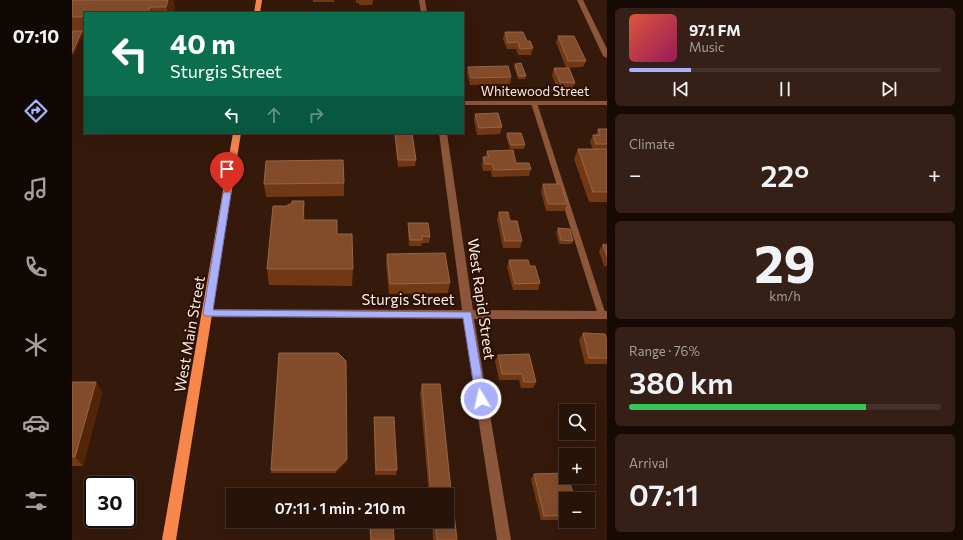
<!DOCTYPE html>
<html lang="en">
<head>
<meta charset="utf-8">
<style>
	:root { --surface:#281308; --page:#342016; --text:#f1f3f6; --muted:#a59e9c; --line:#443229; --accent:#aab0fb }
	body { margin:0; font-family:Commissioner,sans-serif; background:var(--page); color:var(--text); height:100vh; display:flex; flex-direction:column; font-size:15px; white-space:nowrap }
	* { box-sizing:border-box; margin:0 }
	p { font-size:13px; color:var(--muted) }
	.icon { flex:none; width:22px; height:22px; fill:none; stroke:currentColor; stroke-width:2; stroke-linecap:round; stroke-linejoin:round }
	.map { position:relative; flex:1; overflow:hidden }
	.sheet { display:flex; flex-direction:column; gap:8px; padding:8px; background:#160a04; width:356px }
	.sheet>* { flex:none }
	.banner { position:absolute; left:12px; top:12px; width:380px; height:122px; border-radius:0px; box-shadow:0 4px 16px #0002,0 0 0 1px var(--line); background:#0b6e4f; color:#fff; overflow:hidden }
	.fabs { position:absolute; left:487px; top:404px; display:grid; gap:8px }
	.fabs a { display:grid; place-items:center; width:36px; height:36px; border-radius:0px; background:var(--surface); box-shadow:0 4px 16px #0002,0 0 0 1px var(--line); font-size:20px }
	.speed { position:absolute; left:12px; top:476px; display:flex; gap:8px; font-size:20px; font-weight:700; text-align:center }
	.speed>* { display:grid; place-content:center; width:52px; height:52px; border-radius:50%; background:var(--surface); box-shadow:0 4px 16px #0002,0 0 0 1px var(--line); line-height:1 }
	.speed .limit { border:2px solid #111; border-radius:6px; background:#fff; color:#111 }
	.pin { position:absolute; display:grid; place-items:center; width:34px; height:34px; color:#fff; margin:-41px -17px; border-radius:50% 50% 50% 0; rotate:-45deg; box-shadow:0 0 4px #0007 }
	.pin .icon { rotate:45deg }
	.me { position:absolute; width:44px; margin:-22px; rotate:351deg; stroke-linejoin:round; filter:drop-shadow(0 0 3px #0008) }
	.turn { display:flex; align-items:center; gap:14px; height:84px; padding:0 20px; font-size:18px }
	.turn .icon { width:52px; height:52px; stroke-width:2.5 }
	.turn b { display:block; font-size:28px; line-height:34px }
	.lanes { display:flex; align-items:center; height:38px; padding:0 20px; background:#0003; justify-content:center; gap:20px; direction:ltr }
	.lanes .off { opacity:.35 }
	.big { font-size:30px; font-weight:600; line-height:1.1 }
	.sheet .card { flex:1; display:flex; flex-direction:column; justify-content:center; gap:6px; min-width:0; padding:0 14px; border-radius:6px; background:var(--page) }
	.sheet .dial { align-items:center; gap:0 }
	.dial b { font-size:52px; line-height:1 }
	.song { display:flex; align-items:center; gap:12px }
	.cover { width:48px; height:48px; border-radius:6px; background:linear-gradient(135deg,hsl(10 70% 55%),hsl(330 70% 35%)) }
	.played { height:4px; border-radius:2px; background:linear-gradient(90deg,var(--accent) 20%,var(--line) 20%) }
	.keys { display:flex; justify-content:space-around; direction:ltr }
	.heat { display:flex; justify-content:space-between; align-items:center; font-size:22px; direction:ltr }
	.charge { height:6px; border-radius:3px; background:linear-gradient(90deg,#34c759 76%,var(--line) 0) }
	.trip { position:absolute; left:154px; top:488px; width:228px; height:40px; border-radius:0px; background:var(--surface); box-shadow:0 4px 16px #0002,0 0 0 1px var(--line); font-weight:600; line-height:40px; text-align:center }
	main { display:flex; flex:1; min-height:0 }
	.tab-bar { display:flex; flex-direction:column; width:72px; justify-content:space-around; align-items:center; background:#100803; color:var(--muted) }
	.tab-bar .icon { width:28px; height:28px }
	.tab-bar .on { color:var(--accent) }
	.tab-bar b { font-size:18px; color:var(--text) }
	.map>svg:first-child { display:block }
</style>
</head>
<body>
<main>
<nav class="tab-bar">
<b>07:10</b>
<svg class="icon on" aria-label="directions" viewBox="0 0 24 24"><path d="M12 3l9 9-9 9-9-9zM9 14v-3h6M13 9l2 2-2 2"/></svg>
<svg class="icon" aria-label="music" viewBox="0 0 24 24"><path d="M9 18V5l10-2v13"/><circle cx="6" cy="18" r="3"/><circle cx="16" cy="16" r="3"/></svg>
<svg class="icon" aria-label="phone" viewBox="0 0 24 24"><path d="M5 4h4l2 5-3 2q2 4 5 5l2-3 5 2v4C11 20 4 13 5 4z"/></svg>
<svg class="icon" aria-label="climate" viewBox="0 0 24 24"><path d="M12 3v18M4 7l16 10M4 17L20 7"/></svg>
<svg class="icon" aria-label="car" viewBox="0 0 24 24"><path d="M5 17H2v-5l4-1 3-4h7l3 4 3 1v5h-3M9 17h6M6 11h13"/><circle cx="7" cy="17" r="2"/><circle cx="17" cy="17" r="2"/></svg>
<svg class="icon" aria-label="filters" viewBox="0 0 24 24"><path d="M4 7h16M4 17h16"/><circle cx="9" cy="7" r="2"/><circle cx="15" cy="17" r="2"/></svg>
</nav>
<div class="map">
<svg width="535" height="540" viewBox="0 0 535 540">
	<rect width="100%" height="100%" fill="#35190b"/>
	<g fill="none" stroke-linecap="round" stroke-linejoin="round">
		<path fill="#8c563b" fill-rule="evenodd" d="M462 101 465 103 534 315 533 317 530 318 527 317 526 315 459 103Z"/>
		<g fill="#8c563b" fill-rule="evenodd">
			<path d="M347 0H353L355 13H349Z"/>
			<path d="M505 0H511L535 49V58L531 56Z"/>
			<rect x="391" y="101" width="144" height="4"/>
			<path d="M367 133H375L401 310 535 311V319H402L439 540H425L391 319 136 317 132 316 131 313 132 310 136 309 390 310Z"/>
		</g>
		<g fill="#f8874c" fill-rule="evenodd">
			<path d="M184 0H190L188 13H182Z"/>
			<path d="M161 133H169L104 540H90Z"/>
		</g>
	</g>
	<g fill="#723814">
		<path d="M0 0H101L103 8 101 13H13V34H11L2 54H0Z"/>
		<rect x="241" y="0" width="21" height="2"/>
		<path d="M284 0H301L300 5H287V3H284Z"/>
		<path d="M433 32 455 41 461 48 459 55H446L444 49H435L431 39Z"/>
		<path d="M486 36 514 61 511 67 494 68 484 42Z"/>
		<path d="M443 64 454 76 453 79H446L442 67Z"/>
		<path d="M396 67 439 77 438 84 398 85 395 74Z"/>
		<path d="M482 68 503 83 500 89H485L480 75Z"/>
		<path d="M403 114 430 127 428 134 405 135 402 120Z"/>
		<path d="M526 129H535V202H517L502 159 506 149H521L518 142 521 135H524Z"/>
		<path d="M201 133H238L237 135 201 134Z"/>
		<path d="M322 133H340L344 160 343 166 326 167Z"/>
		<path d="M435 133 453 145 452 149H438L434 137Z"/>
		<path d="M415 151 459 169 457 176 420 177 419 171H411L410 164 411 157H413Z"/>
		<path d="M272 183V196L194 197 192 184Z"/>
		<path d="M471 184 495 204 492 211H474L469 191Z"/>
		<path d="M214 206 233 220 265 234 281 269 280 286 197 285 195 269Z"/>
		<path d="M427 212 450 241 448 248H431L425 219Z"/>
		<path d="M336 223 358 237 357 243H350L349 246H337L336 230Z"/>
		<path d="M486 228 501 241 500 244H487L484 232Z"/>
		<path d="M531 244 535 245V266H532L527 251Z"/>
		<path d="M315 254 378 283 376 293 317 294 314 264Z"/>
		<path d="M437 260 458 266 468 283 466 290H441L435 267Z"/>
		<path d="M511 333 535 341V364H513L507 340Z"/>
		<path d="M426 355 464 382 461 388H449L447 380H427L423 361Z"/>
		<path d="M0 382H24L30 393 11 466H0Z"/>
		<path d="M350 384 380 500 377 507H375V495H357L348 393Z"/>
		<path d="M302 417 325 470 324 475H303L302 422Z"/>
		<path d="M275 462 264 473H199V470Z"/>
		<path d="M462 474 494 499V509H493L494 516 490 520H469L459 479Z"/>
		<path d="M297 521H321L322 540H298Z"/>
		<path d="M360 521H375L385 540H361Z"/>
	</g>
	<g fill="#542407">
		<path d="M96 0H101L103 8 101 13H96L94 7Z"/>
		<path d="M78 7 79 13H76Z"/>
		<path d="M12 14 13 17V25L10 17Z"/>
		<path d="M10 31 11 34 2 54 1 51Z"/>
		<path d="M232 201 233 218V237L231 220Z"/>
		<path d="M24 382 30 393 11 466 3 457Z"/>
		<path d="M275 459V462L264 473V470Z"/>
	</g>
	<g fill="#824c2b" stroke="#956547">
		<path d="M0 0H96L94 7H78L76 13H13V14H12L10 17H0Z"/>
		<rect x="217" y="12" width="26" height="1"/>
		<path d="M1 31H10L1 51H0V34Z"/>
		<path d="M433 32H451L455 41H458L461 48 448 49 446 42 436 43Z"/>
		<path d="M486 36H502L514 61H496Z"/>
		<path d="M449 63 454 76H447L443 64Z"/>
		<path d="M436 66 439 77 399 78 396 67Z"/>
		<path d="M482 68H497L503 83 488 82Z"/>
		<path d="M426 113 430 127 407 128 403 114Z"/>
		<path d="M526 129H535V144H524L521 135H528Z"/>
		<path d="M323 133H340L344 160H326Z"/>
		<path d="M435 133H449L453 145H439Z"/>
		<path d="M506 149H535V192H521Z"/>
		<path d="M441 150 444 163H457L459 169 422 170 420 164H413L411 157H417L415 151Z"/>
		<path d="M271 160 272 183 192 184 194 161Z"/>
		<path d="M471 184H489L495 204H476Z"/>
		<path d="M220 201H232L231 220H265V234H280L281 269H195L201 206H214L220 203Z"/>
		<path d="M427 212H436L438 221H445L450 241H433Z"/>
		<path d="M336 223H356L358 237 350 236V240H338Z"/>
		<path d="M486 228 498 229 501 241 489 240Z"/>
		<path d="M531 244 535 245V257Z"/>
		<path d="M373 253 378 283 318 284 315 254Z"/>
		<path d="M437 260H456L458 266H463L468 283 443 284Z"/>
		<path d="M511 333 533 334 535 341V358H517Z"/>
		<path d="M207 353H266L274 361 275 459 264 470H199Z"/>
		<path d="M457 354 464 382H452L450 374H430L426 355Z"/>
		<path d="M0 382H24L3 457H0Z"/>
		<path d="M350 384H368L380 500H375V495H359Z"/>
		<path d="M302 417H322L325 470H304Z"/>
		<path d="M494 473V477H496L503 499H494V505H492L494 515 472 516 462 474Z"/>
		<path d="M375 513H382L385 540H365L363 521H375Z"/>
		<path d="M298 521H321L322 540H299Z"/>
	</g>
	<path fill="#aab0fb" stroke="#6e72a3" d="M155 190 159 193 141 310 399 312 414 399 413 403 409 404 405 403 404 399 391 318 133 316 131 314 151 193Z"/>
	<g text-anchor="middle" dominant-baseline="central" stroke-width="4" stroke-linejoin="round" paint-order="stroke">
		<g font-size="13" fill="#feebe2" stroke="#2a1004">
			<text x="463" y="91">Whitewood Street</text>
		</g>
		<g font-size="15" fill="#feebe2" stroke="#2a1004">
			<text x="336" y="299">Sturgis Street</text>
			<text transform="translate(410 299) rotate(82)">West Rapid Street</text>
			<text transform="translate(117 334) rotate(-80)">West Main Street</text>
		</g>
	</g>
</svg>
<div class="fabs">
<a><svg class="icon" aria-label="search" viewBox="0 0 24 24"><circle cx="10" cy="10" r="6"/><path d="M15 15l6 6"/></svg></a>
<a>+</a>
<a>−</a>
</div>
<div class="speed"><div class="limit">30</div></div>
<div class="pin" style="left:155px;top:193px;background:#d93025"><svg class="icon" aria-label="arrive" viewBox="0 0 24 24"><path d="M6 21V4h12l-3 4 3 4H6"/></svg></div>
<svg class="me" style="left:409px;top:399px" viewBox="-20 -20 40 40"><circle r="17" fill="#aab0fb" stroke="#fff" stroke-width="3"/><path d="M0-11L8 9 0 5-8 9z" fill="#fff"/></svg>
<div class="trip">07:11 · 1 min · 210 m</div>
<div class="banner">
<div class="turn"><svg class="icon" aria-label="left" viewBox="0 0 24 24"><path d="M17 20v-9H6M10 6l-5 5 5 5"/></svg><div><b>40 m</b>Sturgis Street</div></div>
<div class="lanes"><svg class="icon" aria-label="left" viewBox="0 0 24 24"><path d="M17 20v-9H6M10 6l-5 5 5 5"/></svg><svg class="icon off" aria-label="ahead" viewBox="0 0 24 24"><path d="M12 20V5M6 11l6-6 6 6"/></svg><svg class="icon off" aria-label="right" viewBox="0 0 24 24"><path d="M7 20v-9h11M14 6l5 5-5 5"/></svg></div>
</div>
</div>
<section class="sheet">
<div class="card">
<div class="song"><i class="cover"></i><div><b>97.1 FM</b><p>Music</p></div></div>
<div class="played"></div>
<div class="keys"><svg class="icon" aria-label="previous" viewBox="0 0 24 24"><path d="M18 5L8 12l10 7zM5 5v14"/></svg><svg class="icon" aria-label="pause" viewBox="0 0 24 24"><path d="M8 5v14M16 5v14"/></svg><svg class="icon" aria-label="next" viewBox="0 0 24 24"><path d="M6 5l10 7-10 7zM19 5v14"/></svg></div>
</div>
<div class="card"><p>Climate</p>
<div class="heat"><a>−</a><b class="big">22°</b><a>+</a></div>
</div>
<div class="card dial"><b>29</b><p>km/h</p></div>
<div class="card"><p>Range · 76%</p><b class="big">380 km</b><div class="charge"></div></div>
<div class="card"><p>Arrival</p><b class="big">07:11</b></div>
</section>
</main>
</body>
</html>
